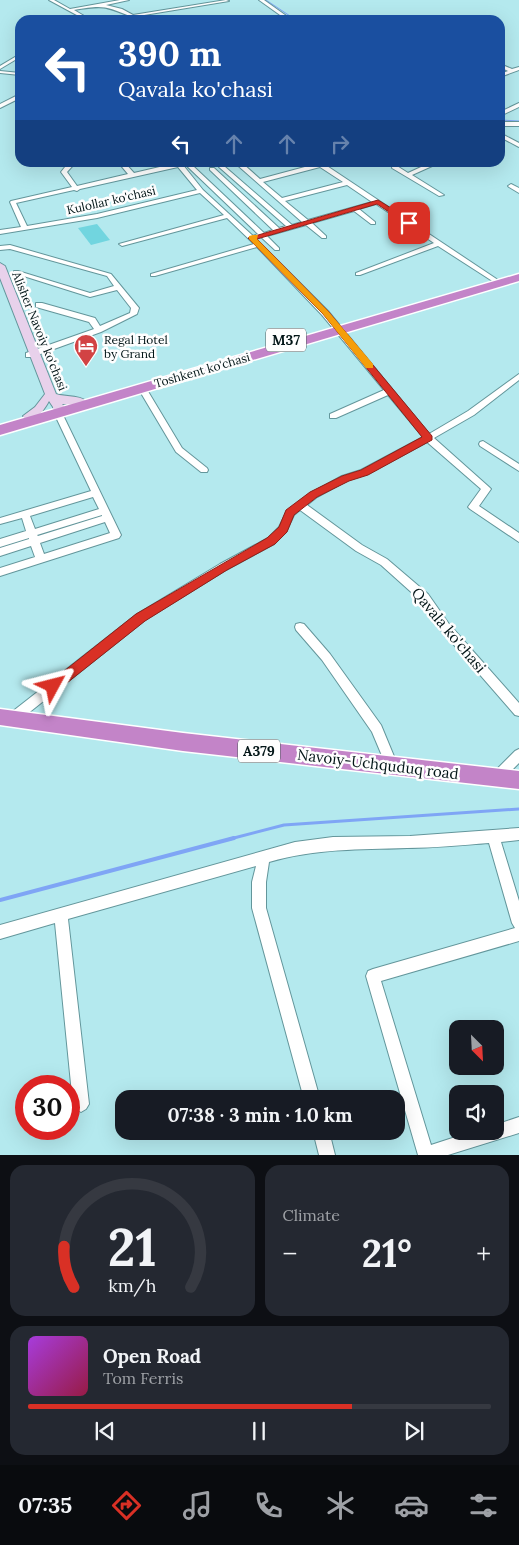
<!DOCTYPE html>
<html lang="en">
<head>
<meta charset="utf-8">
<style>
	:root { --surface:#171b24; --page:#242831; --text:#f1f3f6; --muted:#9ea1a6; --line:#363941; --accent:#d93025 }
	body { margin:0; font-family:Lora,serif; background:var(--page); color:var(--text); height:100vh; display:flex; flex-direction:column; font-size:19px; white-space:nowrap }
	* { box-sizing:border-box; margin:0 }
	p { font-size:16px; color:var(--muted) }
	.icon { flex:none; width:28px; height:28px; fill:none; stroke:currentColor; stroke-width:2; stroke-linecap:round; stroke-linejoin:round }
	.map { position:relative; height:1155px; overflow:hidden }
	.drawer { display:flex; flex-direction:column; gap:10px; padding:10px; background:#0d0f14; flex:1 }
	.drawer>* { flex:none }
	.hud { position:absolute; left:15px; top:15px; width:490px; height:152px; border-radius:15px; box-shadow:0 5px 20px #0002; background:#1a4fa0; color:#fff; overflow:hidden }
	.needle { width:32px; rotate:156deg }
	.tools { position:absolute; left:449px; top:1020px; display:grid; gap:10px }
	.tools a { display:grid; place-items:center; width:55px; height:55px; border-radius:10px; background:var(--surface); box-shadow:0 5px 20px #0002; font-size:25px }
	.speed { position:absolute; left:15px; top:1075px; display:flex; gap:10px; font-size:25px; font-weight:700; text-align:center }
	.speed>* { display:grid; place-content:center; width:65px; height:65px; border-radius:50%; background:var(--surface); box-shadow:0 5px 20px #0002; line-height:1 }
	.speed .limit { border:8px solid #d22; background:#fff; color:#111 }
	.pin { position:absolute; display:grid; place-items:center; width:42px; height:42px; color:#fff; margin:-21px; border-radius:10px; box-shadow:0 2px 8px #0006 }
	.me { position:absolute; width:55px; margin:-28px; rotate:52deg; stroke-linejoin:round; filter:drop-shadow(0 0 4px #0008) }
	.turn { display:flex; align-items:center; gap:18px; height:105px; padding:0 20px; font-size:22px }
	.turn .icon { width:65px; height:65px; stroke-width:2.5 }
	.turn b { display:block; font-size:35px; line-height:42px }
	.lanes { display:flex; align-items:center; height:48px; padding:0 20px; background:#0003; justify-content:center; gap:25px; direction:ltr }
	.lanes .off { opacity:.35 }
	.big { font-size:38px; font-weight:700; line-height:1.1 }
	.drawer .card { flex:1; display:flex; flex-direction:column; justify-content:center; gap:8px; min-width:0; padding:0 18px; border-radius:15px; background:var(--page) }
	.drawer .dial { align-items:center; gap:0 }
	.dial svg { height:130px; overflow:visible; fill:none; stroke:var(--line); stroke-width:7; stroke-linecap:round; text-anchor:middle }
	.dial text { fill:var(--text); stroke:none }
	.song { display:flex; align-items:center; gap:15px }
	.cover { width:60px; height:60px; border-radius:8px; background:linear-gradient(135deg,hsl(280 70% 55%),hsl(340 70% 35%)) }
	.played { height:5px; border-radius:2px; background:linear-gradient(90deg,var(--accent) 70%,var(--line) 70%) }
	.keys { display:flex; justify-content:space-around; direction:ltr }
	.heat { display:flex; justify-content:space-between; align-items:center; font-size:28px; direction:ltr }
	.drawer .tiles { flex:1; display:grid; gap:10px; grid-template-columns:1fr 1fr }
	.card:last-child { grid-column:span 2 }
	.trip { position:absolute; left:115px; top:1090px; width:290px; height:50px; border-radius:15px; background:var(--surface); box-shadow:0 5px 20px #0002; font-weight:700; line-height:50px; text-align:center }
	.menu { display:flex; height:80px; justify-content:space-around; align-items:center; background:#090b0e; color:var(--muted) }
	.menu .icon { width:35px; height:35px }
	.menu .current { color:var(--accent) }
	.menu b { font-size:22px; color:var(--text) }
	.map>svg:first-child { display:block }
</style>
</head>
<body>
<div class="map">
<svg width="519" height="1155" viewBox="0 0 519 1155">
	<rect width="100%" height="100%" fill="#b4e9ee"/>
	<path fill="#71d5df" d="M97 224 110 240 91 245 78 228Z"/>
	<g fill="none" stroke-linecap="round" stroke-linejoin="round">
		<g stroke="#7fa5f5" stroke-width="1">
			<path d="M266 0 296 20"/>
			<path d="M500 120 519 121"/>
		</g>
		<path stroke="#7fa5f5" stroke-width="3" d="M230 839 284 825 519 809"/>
		<path stroke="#7fa5f5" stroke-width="4" d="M0 900 234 838"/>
		<g stroke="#63969b" stroke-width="2">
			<g id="minor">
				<path d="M49 0H54L70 9 120 0H129L106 5 122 9 133 15 226 0 229 1 132 17C105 6 103 5 74 10L91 20H86Z"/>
				<path d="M259 0H264L292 20H287Z"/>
				<path d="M216 16 223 19V20H218L214 17Z"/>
				<path d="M20 54V57L0 69V66Z"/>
				<path d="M500 64 512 69 519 67V70L500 77V74L508 71 500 67Z"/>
				<path d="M0 71 20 73V75L0 73Z"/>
				<path d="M20 94V98L0 108V104Z"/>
				<path d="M519 103V107L500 116V112Z"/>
				<rect x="500" y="122" width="19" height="4"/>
				<path d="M500 133 519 143V147L500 137Z"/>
				<path d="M69 162H76L67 172 77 186 128 174 118 162H124L134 173 181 162H194L183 165 203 190 253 236 258 234 188 167V165H192L264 233 273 230 210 170V168H214L279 228 286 226 219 167 224 166 292 225 302 222 235 163 241 162 260 179 316 164 313 162H321L501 282V284H497L438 246 360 275H356V273L434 243 376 204 359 209 375 222V224H371L354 211 312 223 326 236V238H322L306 225 267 236 279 248V250H275L261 237 256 239 328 311 429 434 468 411 519 374V380L474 415 434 438 489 487 491 489 479 506 519 533V542L470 509 468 507 481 489 427 442 367 474 348 480 317 497 307 505 362 545 387 559 428 594 449 624 519 703V716L515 715 441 630 420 600 381 565 356 551 300 510 294 515 286 532 274 544 226 570 145 620 16 723 12 724 8 723 6 719 8 715 137 614 220 564 268 538 279 527 287 511 311 493 342 476 361 470 423 437 388 395 336 418H330V414L384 390 322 315 257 247 155 276H151V274L254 244 227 218 122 246 119 244 224 215 200 193 97 218 0 234V230L21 227 10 202 11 201 72 187 61 172ZM178 167 197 190 97 214 27 226 16 203 74 190 77 191 80 189ZM320 167 343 182 282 198 263 182ZM347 185 372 202 308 220 285 201Z"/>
				<path d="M393 162H399L397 166 408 173 432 162H441L412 175 444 195 439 196 392 168Z"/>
				<path d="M511 184 519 188V193L509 187 508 186Z"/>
				<path d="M10 245 111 274 139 308 137 314 101 332 32 357H26V353L94 329 89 322 36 307V303H42L95 318 100 326 130 313 131 308 117 290 90 297 14 273V271H18L90 293 114 286 107 276 10 249 0 250V246Z"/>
				<path d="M142 385 146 388 182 448 207 468 208 470 207 472H201L176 452 138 388Z"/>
				<path d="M58 410 62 413 121 535 119 538 0 576V568L35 557 31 546 0 556V548L29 539V538L0 547V539L26 531 22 518 0 524V518L91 491 54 413ZM93 497 99 509 35 529 30 516ZM102 515V516L38 536 37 535ZM105 522 110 533 44 554 40 543Z"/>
				<path d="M483 441 519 464V471L480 446 479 444 480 442Z"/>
				<path d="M300 623 304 624 330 654 381 725 398 766 396 770 392 772 388 770 372 732 322 660 296 630 295 627 296 624Z"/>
				<path d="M519 749V763L500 782 496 784 492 782 490 778 492 774 515 751Z"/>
				<path d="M519 828V840L501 842 519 901V941L381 981 431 1145 474 1131H495V1125L519 1117V1133L448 1155H418L366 976 368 971 373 969 515 928 512 923 489 843C462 845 434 848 407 848 358 850 318 848 269 862L266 882V908L320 1099H304L252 908V882L256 866 68 919 89 1104 86 1109 81 1112 76 1109 73 1104 55 923 0 939V925L295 842 333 837 410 836Z"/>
				<path d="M313 1131H329L335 1155H319Z"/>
			</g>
		</g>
		<g stroke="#63969b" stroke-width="2">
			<path id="secondary" d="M0 263 5 266 56 394C65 397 79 395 86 401L80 405 62 404 65 407 62 416H54L53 407 49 401C44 410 37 421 25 419L23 416 35 407 45 394 0 278Z"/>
		</g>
		<g stroke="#fff" stroke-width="3">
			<g id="trunk">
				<path d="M519 274V281L0 435V425Z"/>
				<path d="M0 709 183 733 519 771V789L183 751 0 725Z"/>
			</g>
		</g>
		<use href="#minor" fill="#fff" fill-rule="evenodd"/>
		<use href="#secondary" fill="#e8d1eb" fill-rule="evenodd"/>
		<use href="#trunk" fill="#c384c8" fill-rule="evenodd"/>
	</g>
	<path fill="#d93025" stroke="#8d1f18" d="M378 200 412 221V224H407L377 204 257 239 328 311 432 436V440L368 475 349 481 317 497 294 515 287 532 275 544 227 570 145 621 58 690H49L47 686 49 683 136 614 267 538 279 527 286 510 310 492 342 476 361 470 422 437 323 314 248 238Z"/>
	<path fill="#f59e0b" d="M253 235H258L257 239 328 311 373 364V368H366L323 314 249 239V236Z"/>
	<defs>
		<g id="hotel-pin" transform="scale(1.25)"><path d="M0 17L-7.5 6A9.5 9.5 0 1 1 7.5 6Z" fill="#d24344" stroke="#fefefe"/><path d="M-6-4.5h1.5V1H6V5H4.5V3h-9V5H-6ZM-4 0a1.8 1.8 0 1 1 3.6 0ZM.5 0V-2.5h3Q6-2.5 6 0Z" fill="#fff"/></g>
	</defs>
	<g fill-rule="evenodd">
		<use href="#hotel-pin" x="86" y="346"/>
	</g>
	<g text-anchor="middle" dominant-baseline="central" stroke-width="5" stroke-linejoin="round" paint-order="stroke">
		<g font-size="12" fill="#021517" stroke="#fefefe">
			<text transform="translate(111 200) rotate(-13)">Kulollar ko'chasi</text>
			<text transform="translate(40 331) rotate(68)">Alisher Navoiy ko'chasi</text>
			<text transform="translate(202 370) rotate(-16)">Toshkent ko'chasi</text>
		</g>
		<g font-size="12" fill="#021517" stroke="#fefefe" text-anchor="start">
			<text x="104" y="339">Regal Hotel<tspan x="104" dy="14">by Grand</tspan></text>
		</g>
		<g fill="#fefefe" stroke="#4e5b5c" stroke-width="1">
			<rect x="266" y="328.5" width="40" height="23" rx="4"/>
			<rect x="238" y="739.5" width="42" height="23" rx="4"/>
		</g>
		<g font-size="14" font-weight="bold" fill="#021517">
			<text x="286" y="340">M37</text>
			<text x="259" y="751">A379</text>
		</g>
		<g font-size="15" fill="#021517" stroke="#fefefe">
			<text transform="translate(449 630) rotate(50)">Qavala ko'chasi</text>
			<text transform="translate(378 764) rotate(7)">Navoiy-Uchquduq road</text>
		</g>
	</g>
</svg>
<div class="tools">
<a><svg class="needle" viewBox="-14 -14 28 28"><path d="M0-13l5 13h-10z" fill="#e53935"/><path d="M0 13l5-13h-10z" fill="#9ea1a6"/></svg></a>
<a><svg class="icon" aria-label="sound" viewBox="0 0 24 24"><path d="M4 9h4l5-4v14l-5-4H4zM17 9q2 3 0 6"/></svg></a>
</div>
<div class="speed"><div class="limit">30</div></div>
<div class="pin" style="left:409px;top:223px;background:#d93025"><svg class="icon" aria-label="arrive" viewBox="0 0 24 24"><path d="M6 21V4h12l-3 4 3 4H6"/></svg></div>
<svg class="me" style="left:53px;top:686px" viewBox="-20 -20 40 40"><path d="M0-17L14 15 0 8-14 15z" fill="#d93025" stroke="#fff" stroke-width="4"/></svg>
<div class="trip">07:38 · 3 min · 1.0 km</div>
<div class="hud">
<div class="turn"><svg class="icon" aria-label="left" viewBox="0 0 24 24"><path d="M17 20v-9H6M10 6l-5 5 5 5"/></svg><div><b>390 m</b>Qavala ko'chasi</div></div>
<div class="lanes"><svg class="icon" aria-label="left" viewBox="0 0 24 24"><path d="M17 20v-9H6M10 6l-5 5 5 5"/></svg><svg class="icon off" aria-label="ahead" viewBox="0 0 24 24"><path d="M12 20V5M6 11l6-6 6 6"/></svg><svg class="icon off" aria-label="ahead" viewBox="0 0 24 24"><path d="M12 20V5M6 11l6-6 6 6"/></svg><svg class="icon off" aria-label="right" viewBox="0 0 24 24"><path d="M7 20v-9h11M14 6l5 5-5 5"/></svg></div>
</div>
</div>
<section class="drawer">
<div class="tiles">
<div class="card dial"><svg viewBox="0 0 100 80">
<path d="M14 69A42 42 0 1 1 86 69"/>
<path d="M14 69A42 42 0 0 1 8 44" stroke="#d93025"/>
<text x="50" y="56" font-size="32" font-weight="700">21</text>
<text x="50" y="72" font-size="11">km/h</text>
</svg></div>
<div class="card"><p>Climate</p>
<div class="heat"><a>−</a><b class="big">21°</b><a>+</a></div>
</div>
<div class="card">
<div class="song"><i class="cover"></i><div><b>Open Road</b><p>Tom Ferris</p></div></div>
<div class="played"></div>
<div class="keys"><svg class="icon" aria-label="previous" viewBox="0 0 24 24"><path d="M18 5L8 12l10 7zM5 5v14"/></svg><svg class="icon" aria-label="pause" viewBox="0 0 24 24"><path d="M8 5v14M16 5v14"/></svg><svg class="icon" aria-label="next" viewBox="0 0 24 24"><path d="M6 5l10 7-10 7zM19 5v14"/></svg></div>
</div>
</div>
</section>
<nav class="menu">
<b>07:35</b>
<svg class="icon current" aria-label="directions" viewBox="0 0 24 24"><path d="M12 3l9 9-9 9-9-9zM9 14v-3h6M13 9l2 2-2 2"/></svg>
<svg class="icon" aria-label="music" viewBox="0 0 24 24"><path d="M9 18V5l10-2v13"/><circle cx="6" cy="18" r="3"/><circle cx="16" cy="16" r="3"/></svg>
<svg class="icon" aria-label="phone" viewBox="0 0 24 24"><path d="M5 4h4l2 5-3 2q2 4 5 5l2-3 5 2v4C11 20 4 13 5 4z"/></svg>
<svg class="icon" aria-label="climate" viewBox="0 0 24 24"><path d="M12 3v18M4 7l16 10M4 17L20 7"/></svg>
<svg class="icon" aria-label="car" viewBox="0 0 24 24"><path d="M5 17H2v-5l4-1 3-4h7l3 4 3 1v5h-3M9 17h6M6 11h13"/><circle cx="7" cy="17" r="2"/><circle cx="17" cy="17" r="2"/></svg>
<svg class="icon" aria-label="filters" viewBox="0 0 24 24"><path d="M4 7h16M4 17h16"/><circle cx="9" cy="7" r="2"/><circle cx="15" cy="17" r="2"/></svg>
</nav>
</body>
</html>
